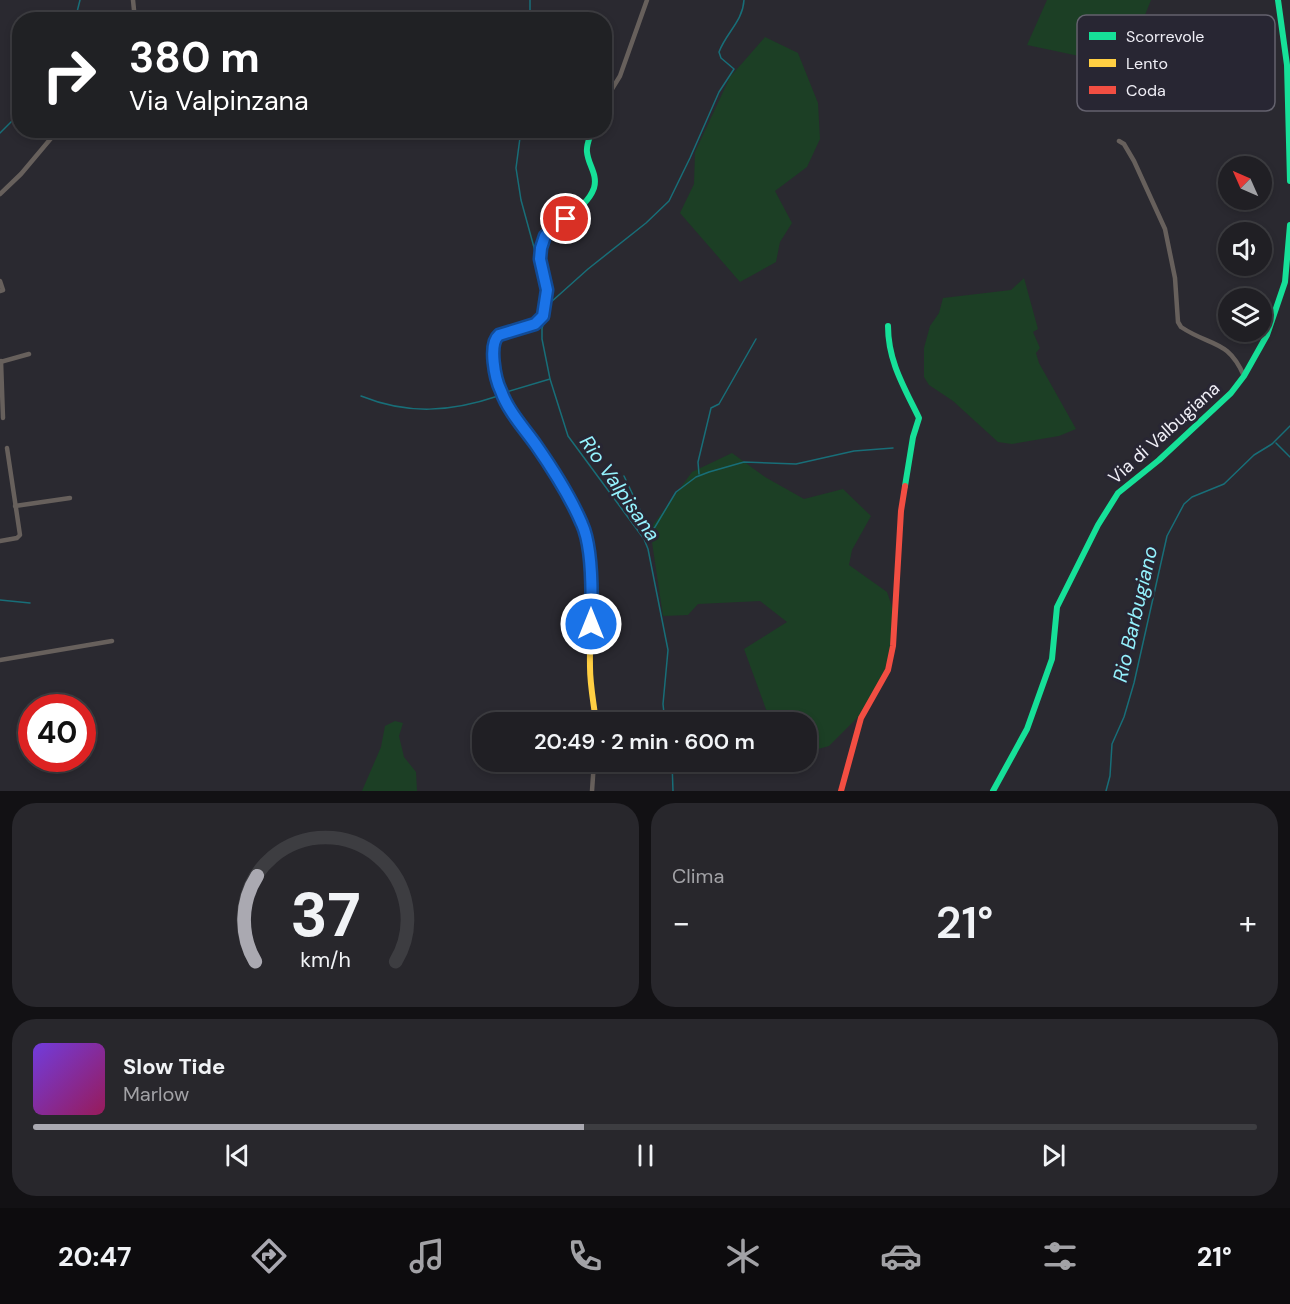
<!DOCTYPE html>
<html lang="it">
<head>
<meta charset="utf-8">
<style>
	:root { --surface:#201f24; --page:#28272c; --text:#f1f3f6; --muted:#a2a2a6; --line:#3d3d41; --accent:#aaa9b1 }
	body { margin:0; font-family:"DM Sans",sans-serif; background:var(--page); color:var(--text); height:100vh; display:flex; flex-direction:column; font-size:22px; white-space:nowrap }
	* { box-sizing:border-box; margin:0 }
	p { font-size:20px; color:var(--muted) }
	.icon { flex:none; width:33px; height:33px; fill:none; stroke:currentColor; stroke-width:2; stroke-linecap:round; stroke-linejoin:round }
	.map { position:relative; height:791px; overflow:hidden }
	.drawer { display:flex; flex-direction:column; gap:12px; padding:12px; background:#121114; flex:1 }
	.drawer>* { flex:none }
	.top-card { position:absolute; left:12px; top:12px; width:600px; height:126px; border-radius:24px; box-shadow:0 3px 9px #0003,0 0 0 2px var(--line); background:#202124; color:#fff; overflow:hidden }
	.needle { width:39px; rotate:315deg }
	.buttons { position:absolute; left:1218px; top:156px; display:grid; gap:12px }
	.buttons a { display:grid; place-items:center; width:54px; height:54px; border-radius:50%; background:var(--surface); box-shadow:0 3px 9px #0003,0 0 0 2px var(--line); font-size:30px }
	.speed { position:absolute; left:18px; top:694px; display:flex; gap:12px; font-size:30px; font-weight:700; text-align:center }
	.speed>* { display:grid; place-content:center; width:78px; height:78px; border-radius:50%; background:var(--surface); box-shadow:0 3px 9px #0003,0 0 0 2px var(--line); line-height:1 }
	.speed .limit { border:9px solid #d22; background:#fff; color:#111 }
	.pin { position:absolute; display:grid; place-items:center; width:51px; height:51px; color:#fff; margin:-26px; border:3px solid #fff; border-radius:50%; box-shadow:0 2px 6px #0007 }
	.me { position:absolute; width:66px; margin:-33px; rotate:0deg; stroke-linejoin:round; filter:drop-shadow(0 0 4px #0008) }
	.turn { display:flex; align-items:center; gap:21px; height:126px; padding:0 18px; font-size:27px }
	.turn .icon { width:78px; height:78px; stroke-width:2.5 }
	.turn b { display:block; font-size:42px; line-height:51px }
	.big { font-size:45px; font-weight:600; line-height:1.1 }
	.drawer .tile { flex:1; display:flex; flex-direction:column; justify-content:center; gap:9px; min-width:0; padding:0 21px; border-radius:24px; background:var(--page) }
	.drawer .dial { align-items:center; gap:0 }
	.dial svg { height:156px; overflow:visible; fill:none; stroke:var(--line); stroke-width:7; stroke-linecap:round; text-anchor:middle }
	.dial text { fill:var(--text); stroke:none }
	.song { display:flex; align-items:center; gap:18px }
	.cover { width:72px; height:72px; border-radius:9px; background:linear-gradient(135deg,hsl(260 70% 55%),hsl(330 70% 35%)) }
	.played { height:6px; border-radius:3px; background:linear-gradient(90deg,var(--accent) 45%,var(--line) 45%) }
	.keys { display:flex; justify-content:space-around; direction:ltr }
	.heat { display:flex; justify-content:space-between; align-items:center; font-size:33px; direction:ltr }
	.drawer .tiles { flex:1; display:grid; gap:12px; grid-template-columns:1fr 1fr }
	.tile:last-child { grid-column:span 2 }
	.trip { position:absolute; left:472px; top:712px; width:345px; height:60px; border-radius:24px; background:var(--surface); box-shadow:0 3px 9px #0003,0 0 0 2px var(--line); font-weight:600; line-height:60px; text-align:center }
	.dock { display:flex; height:96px; justify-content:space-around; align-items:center; background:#0d0c0e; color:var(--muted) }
	.dock .icon { width:42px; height:42px }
	.dock .active { color:var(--accent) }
	.dock b { font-size:27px; color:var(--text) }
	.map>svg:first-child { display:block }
</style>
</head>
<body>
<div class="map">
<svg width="1290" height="791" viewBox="0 0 1290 791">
	<rect width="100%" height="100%" fill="#2a2930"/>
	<g fill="#1c3f25">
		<path d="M1047 0H1151L1129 55 1079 56 1027 45Z"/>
		<path d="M765 37 798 53 818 103 820 139 807 167 775 191 792 223 780 242 776 262 740 282 680 213 694 184 695 152 730 77Z"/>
		<path d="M1024 278 1038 329 1033 332 1040 348 1036 353 1039 363 1076 429 1059 436 1012 444 998 442 953 401 929 385 924 377V348L930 326 939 313 943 298 1011 290Z"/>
		<path d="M732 453 765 477 804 499 843 489 871 516 852 550 849 565 887 592 896 618 885 670 861 714 829 746 807 752V723H771L744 649 787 622 760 601 698 604 688 615 663 616 650 529 692 472Z"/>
		<path d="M395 721 403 723 399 736 404 757 416 772 417 791H362L381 747 385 726Z"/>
	</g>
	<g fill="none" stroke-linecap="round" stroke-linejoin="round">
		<g stroke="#186e78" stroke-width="1.5">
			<path d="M530 0V20"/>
			<path d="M75 20 80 0"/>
			<path d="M521 130 516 168 521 200 538 262"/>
			<path d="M0 133 20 113"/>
			<path d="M548 299 550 307 542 328V339L550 379 568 436 644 539 648 549 668 650 663 704 665 723"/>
			<path d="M550 303 588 269 646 223 669 201 690 158 719 92 734 69 721 58 719 52C726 33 743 21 744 0"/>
			<path d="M503 393 550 379"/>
			<path d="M361 396C408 415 451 412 498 396"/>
			<path d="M1276 443 1290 457"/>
			<path d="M699 474 698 462 711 408 719 404 756 339"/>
			<path d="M624 476 650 531"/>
			<path d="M645 538 655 527 676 492 696 477 709 472 744 462 796 464 854 451 893 448"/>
			<path d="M0 600 30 603"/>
			<path d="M672 762 673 791"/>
			<path d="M1106 791 1110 776 1112 744 1124 717 1134 683 1167 536 1184 504 1192 497 1224 484 1254 455 1272 444 1290 426"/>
		</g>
		<g stroke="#67605c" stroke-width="4.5">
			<path d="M133 0 135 20"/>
			<path d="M604 102 620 76 647 0"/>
			<path d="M1119 141 1124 144 1134 161 1165 229 1175 278 1178 322 1181 327C1211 347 1228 339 1244 376"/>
			<path d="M0 194 21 174 58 130"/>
			<path d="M0 281 3 290 0 291"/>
			<path d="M1 361 3 418"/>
			<path d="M0 362 29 354"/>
			<path d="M15 506 70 498"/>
			<path d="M0 541 17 538 20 535 7 448"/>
			<path d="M0 660 112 641"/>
			<path d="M592 791 594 762"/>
		</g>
		<g stroke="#16e098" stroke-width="6">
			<path d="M1278 0 1287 65 1290 181"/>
			<path d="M888 326C888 361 904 387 919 418L913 437 905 486"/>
			<path d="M585 535C577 506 558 479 542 454 524 424 499 402 494 366 493 355 492 344 499 335 510 332 525 330 535 324 560 310 533 264 543 241 554 218 585 213 594 188 598 174 588 165 587 152 586 145 590 137 592 130"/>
			<path d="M993 791 1027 729 1052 659 1057 607 1098 525 1118 493 1159 460 1231 393 1244 376 1267 335 1285 282 1290 225"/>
		</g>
		<path stroke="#ffcf43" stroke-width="6" d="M585 535C596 578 589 623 590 667 590 686 594 704 596 723"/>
		<path stroke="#f24e42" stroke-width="6" d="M841 791 861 718 888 670 893 646 901 511 905 486"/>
	</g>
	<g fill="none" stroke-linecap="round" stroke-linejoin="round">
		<g stroke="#114b97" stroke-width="15">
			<path id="route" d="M566 219 545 236 541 248 540 259 547 290 543 316 535 324 499 335C488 344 495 379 501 391 508 411 524 428 536 445 552 468 571 498 582 524 593 548 592 598 591 624"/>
		</g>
		<use href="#route" stroke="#1a73e8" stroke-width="10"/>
	</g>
	<g text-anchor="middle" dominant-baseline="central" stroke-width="6" stroke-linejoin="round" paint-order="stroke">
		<g font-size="18" fill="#efeef6" stroke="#282633">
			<text transform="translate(1164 433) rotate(-42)">Via di Valbugiana</text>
		</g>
		<g font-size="20" font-style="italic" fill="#95f2fe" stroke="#282633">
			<text transform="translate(620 488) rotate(55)">Rio Valpisana</text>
			<text transform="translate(1135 614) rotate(-77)">Rio Barbugiano</text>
		</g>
	</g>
	<rect x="1077" y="15" width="198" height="96" rx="9" fill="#282633" stroke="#64626e" stroke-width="1.5"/>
	<rect x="1089" y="32" width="27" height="8" fill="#16e098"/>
	<rect x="1089" y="59" width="27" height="8" fill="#ffcf43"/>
	<rect x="1089" y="86" width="27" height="8" fill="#f24e42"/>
	<g font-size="16" fill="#efeef6">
		<text x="1126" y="42">Scorrevole</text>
		<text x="1126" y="69">Lento</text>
		<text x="1126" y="96">Coda</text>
	</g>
</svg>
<div class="buttons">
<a><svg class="needle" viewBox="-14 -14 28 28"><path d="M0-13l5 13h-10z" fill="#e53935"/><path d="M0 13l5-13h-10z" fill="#a2a2a6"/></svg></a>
<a><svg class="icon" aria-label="sound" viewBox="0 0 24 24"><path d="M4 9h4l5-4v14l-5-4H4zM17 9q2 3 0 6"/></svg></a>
<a><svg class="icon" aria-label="layers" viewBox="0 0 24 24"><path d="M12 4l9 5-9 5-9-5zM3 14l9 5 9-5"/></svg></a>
</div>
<div class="speed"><div class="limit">40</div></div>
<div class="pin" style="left:566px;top:219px;background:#d93025"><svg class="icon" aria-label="arrive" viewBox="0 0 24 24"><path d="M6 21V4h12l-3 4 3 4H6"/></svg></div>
<svg class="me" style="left:591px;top:624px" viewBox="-20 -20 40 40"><circle r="17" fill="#1a73e8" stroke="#fff" stroke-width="3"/><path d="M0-11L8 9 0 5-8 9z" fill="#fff"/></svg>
<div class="trip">20:49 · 2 min · 600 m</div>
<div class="top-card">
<div class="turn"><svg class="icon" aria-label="right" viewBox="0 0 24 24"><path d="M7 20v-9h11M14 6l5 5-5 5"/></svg><div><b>380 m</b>Via Valpinzana</div></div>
</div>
</div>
<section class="drawer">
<div class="tiles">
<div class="tile dial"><svg viewBox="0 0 100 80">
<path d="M14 69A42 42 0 1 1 86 69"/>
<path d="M14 69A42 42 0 0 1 15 25" stroke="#aaa9b1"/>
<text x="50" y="56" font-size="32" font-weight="700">37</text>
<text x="50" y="72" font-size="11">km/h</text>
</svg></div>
<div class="tile"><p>Clima</p>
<div class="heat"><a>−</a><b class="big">21°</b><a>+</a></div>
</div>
<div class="tile">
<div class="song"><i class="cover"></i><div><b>Slow Tide</b><p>Marlow</p></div></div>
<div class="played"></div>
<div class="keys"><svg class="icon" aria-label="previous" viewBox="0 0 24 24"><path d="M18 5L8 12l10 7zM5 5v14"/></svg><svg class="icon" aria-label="pause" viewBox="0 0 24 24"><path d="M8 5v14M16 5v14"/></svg><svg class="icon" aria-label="next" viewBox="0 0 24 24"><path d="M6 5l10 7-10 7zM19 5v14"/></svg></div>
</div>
</div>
</section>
<nav class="dock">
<b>20:47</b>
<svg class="icon active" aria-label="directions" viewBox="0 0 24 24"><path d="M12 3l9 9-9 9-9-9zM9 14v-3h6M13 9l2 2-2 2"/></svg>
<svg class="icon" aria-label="music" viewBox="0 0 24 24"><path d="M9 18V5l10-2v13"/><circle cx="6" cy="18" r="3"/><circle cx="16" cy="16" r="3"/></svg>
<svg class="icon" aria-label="phone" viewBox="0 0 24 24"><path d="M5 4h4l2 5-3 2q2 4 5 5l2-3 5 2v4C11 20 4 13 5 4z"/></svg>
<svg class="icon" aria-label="climate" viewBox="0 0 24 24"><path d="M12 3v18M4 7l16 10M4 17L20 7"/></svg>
<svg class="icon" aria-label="car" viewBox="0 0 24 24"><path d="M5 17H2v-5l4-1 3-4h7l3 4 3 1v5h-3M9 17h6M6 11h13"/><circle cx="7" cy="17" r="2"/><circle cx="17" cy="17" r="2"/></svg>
<svg class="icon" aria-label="filters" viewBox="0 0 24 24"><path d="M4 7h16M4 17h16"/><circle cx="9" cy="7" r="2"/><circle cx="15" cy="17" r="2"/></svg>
<b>21°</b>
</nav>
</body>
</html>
